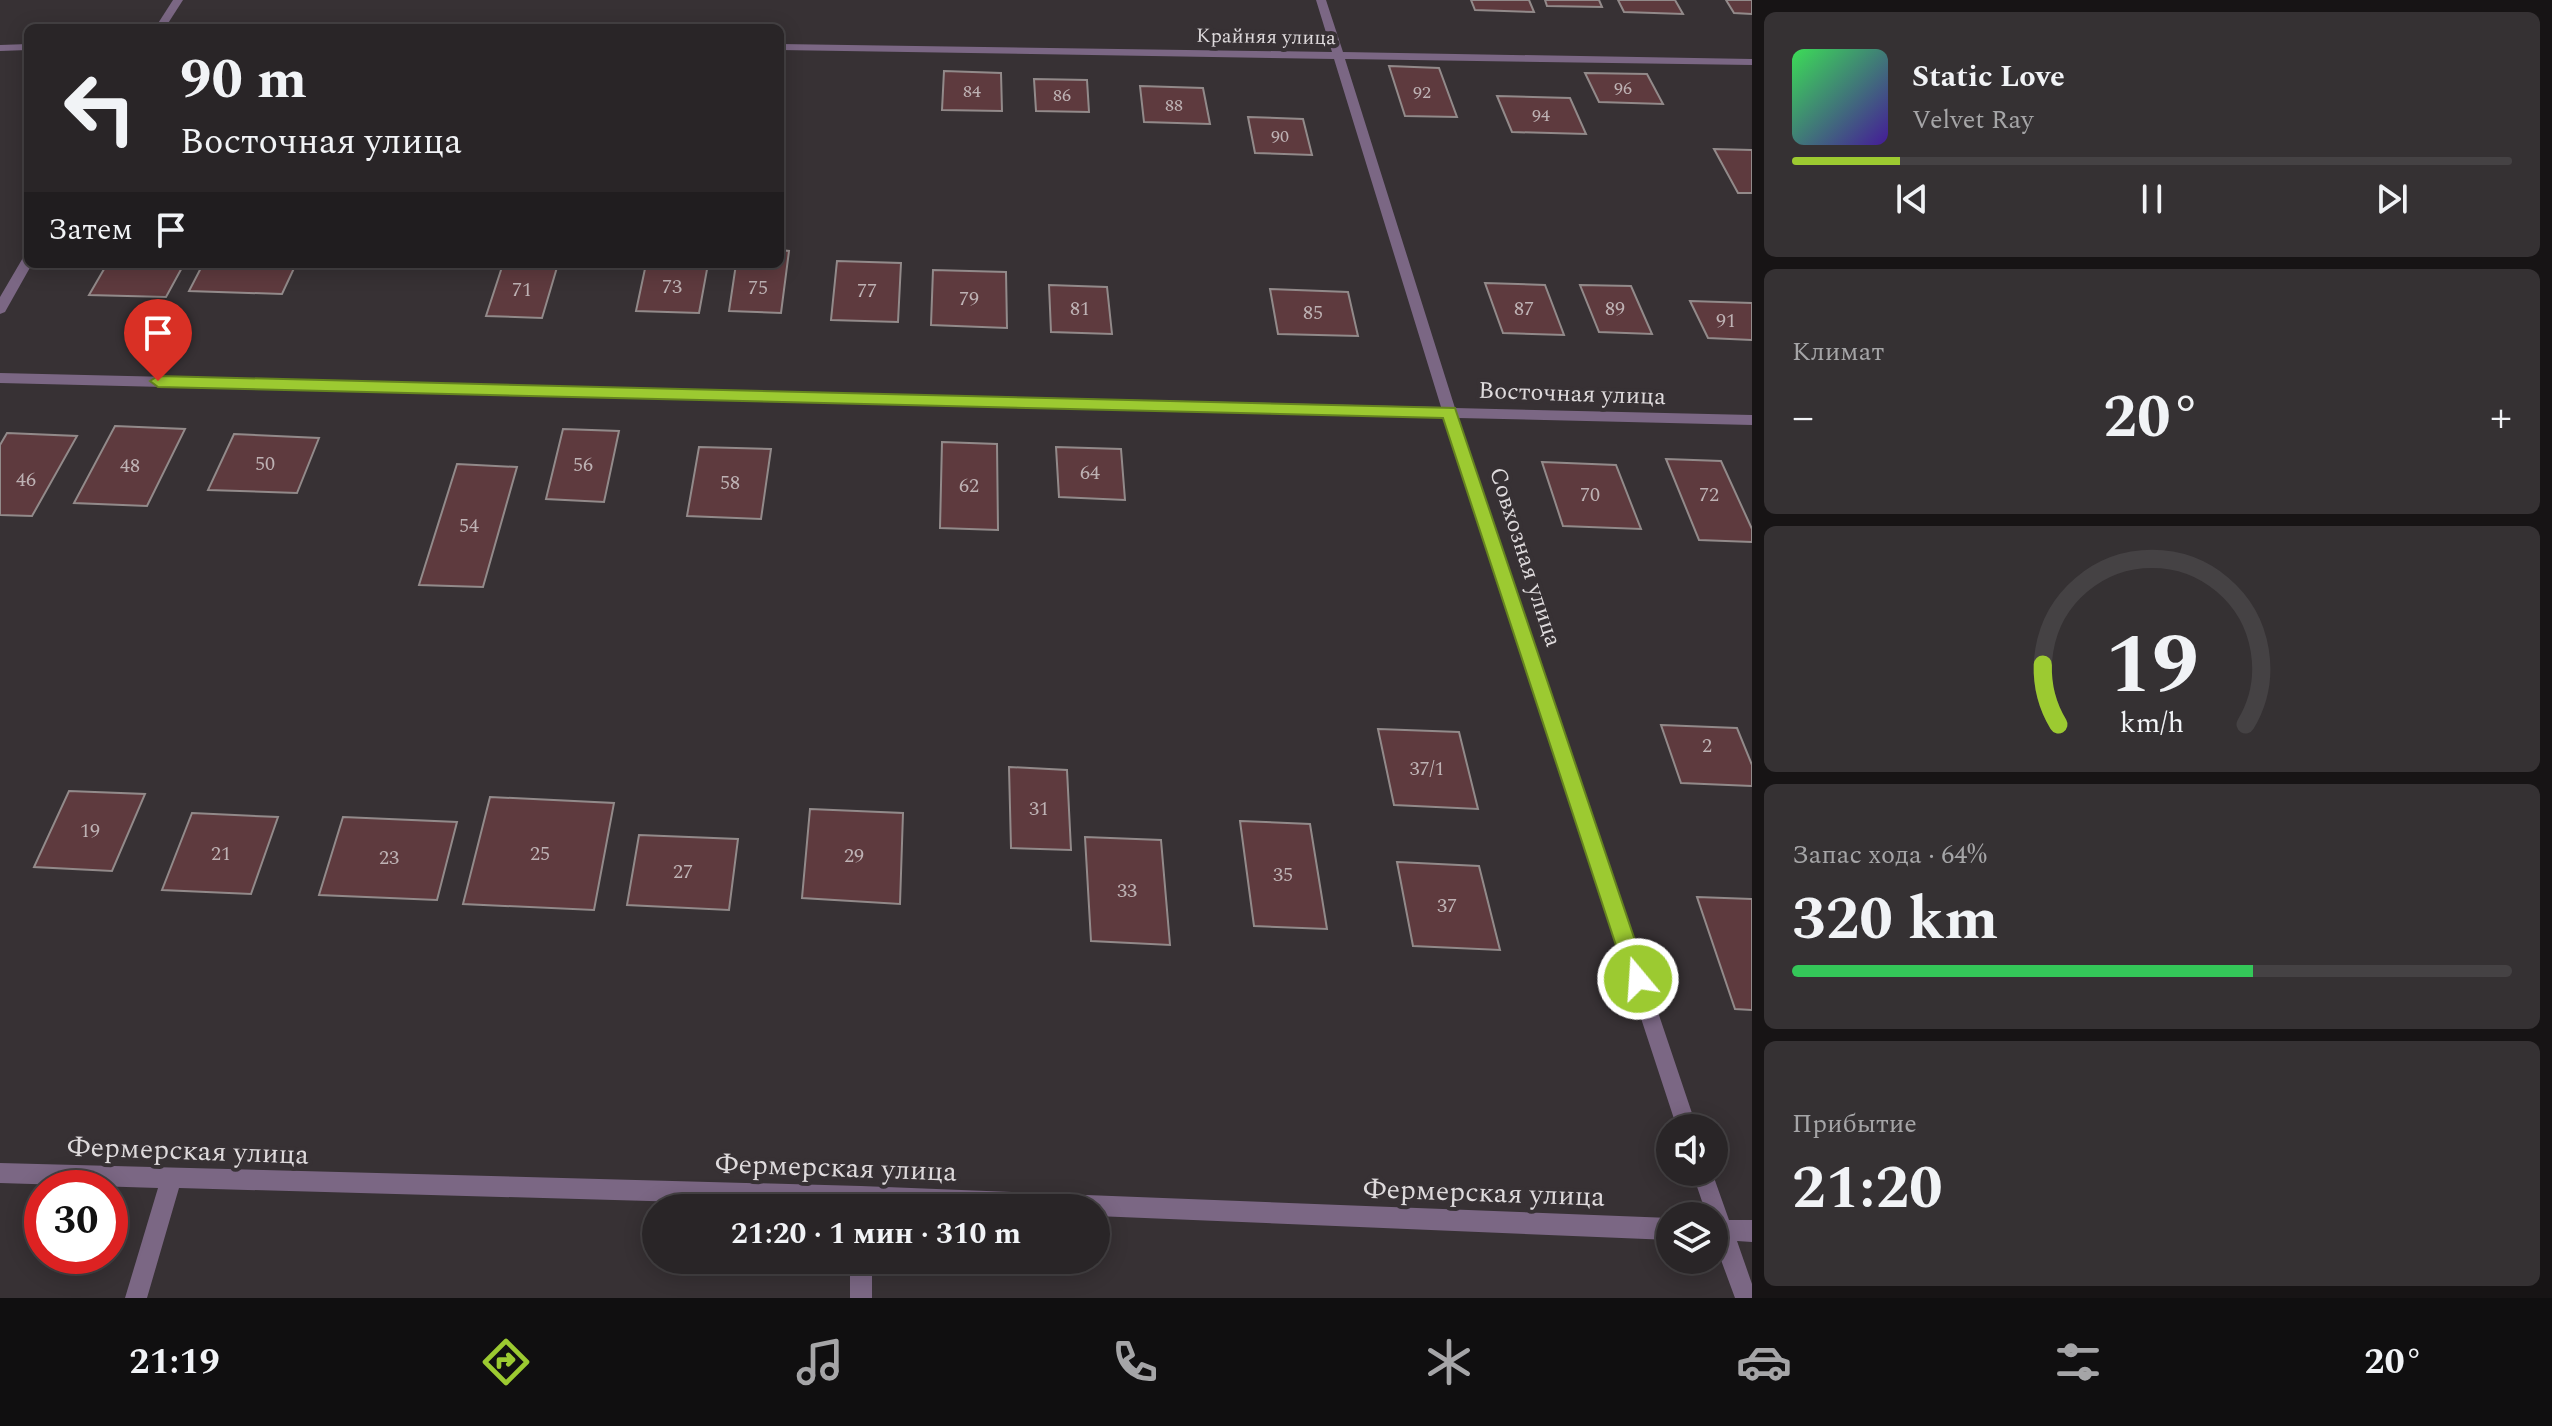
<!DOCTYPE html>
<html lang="ru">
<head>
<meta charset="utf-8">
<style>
	:root { --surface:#292527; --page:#353133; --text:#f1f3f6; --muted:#a5a5a7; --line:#454244; --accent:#9cca31 }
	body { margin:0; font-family:Spectral,serif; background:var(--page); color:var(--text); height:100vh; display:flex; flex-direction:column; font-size:30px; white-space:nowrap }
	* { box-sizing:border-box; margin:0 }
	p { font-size:26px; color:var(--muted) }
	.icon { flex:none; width:44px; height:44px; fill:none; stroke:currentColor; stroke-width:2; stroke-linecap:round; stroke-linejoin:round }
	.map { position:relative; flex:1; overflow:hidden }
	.side { display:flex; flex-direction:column; gap:12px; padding:12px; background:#171415; width:800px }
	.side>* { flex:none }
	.top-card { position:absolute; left:24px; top:24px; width:760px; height:244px; border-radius:12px; box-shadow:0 4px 20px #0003,0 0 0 2px var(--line); background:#292527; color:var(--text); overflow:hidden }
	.fabs { position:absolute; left:1656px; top:1114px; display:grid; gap:16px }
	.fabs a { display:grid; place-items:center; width:72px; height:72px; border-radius:50%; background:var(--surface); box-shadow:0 4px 20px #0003,0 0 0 2px var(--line); font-size:40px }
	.speed { position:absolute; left:24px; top:1170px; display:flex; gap:16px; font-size:40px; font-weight:700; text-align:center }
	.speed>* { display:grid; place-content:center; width:104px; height:104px; border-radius:50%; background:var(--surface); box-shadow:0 4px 20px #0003,0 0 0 2px var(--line); line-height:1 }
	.speed .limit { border:12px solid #d22; background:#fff; color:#111 }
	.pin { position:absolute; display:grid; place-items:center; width:68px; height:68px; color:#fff; margin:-82px -34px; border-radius:50% 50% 50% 0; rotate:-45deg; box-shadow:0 0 8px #0007 }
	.pin .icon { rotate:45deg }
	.me { position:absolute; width:88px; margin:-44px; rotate:342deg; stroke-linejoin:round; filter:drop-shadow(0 0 6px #0008) }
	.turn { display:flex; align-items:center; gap:28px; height:168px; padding:0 24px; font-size:36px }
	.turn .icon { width:104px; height:104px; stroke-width:2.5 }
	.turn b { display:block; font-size:56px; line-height:68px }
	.then { display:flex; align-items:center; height:76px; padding:0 24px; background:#0003; gap:16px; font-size:30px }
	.big { font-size:60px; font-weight:700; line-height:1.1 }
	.side .widget { flex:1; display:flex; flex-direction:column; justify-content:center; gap:12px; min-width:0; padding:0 28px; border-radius:12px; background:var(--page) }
	.side .dial { align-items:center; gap:0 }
	.dial svg { height:208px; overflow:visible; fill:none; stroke:var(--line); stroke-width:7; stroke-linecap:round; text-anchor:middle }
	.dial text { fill:var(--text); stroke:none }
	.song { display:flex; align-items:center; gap:24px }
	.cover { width:96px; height:96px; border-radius:12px; background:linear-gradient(135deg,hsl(130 70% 55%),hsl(260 70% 35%)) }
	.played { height:8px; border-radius:4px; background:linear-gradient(90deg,var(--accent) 15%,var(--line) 15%) }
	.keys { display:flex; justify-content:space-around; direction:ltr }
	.heat { display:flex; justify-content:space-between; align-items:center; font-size:44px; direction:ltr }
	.charge { height:12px; border-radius:6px; background:linear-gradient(90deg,#34c759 64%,var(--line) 0) }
	.trip { position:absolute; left:642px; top:1194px; width:468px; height:80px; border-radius:40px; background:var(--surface); box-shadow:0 4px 20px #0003,0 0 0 2px var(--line); font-weight:700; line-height:80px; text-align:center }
	.dock { display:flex; height:128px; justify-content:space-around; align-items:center; background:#100f10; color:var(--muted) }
	.dock .icon { width:56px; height:56px }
	.dock .current { color:var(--accent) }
	.dock b { font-size:36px; color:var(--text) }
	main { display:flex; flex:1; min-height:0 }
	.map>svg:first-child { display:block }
</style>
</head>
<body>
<main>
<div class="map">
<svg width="1752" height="1298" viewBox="0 0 1752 1298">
	<rect width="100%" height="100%" fill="#373134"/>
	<g fill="#5e3a3e" stroke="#928a8a" stroke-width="2">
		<path d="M1471 0H1529L1534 12 1475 10Z"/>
		<path d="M1545 0H1599L1602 7 1547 6Z"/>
		<path d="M1618 0H1675L1683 14 1624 12Z"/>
		<path d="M1726 0H1752V14L1734 13Z"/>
		<path d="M1389 66 1439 68 1457 117 1405 116Z"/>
		<path d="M944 71 1001 73 1002 111 942 110Z"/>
		<path d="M1585 73 1647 74 1663 104 1599 102Z"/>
		<path d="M1034 79 1087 80 1089 112 1036 111Z"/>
		<path d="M1140 86 1203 88 1210 124 1144 122Z"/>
		<path d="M1497 96 1570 98 1586 134 1512 132Z"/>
		<path d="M1248 117 1303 119 1312 155 1255 153Z"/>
		<path d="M1714 149 1752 150V193H1738Z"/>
		<path d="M780 250 789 251 781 313 729 311 736 264H780Z"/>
		<path d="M837 261 901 263 898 322 831 320Z"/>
		<path d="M107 264H184L166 297 89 295Z"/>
		<path d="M203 264H296L282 294 189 291Z"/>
		<path d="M503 264H558L542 318 486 316Z"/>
		<path d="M646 264H708L699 313 636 311Z"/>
		<path d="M933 270 1006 272 1007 328 931 325Z"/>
		<path d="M1485 283 1545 285 1564 335 1503 333Z"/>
		<path d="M1049 285 1107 287 1112 334 1051 332Z"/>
		<path d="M1580 285 1631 286 1652 334 1599 332Z"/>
		<path d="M1270 289 1348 292 1358 336 1278 334Z"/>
		<path d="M1690 301 1752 303V340L1708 338Z"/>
		<path d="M115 426 185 429 147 506 74 503Z"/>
		<path d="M563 429 619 431 604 502 546 499Z"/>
		<path d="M7 433 77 436 32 516 0 515V445Z"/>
		<path d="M234 434 319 438 297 493 208 490Z"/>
		<path d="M942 442 997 444 998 530 940 528Z"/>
		<path d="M699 447 771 449 761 519 687 516Z"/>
		<path d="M1056 447 1121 449 1125 500 1059 497Z"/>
		<path d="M1666 459 1721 461 1752 529V542L1699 540Z"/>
		<path d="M1542 462 1616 465 1641 529 1563 526Z"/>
		<path d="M457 464 517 467 483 587 419 585Z"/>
		<path d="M1661 725 1737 728 1752 765V786L1681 783Z"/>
		<path d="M1378 729 1459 732 1478 809 1394 805Z"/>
		<path d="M1009 767 1067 770 1071 850 1011 848Z"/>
		<path d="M69 791 145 794 112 871 34 867Z"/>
		<path d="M490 797 614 803 594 910 463 904Z"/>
		<path d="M810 809 903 813 900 904 802 898Z"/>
		<path d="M192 813 278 817 251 894 162 890Z"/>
		<path d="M343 817 457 822 437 900 319 895Z"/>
		<path d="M1240 821 1310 824 1327 929 1254 926Z"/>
		<path d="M639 835 738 839 729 910 627 905Z"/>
		<path d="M1085 837 1161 840 1170 945 1091 941Z"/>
		<path d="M1397 862 1479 866 1500 950 1413 946Z"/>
		<path d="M1697 897 1752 899V1010L1735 1009Z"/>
	</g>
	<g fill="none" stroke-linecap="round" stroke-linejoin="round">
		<g fill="#7b6784" fill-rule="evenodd">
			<path d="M173 0H183L165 28H155Z"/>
			<path d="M1316 0H1326L1343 52 1752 59V65L1345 59 1455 408 1752 415V425L1458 418 1697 1128H1677L1444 418 0 383V373L1441 407 1334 59 780 50V44L1332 52Z"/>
			<path d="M28 44V50L0 51V45Z"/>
			<path d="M28 255V264H32L5 312 0 314V297L24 256Z"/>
			<path d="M0 1163 861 1186 1670 1218V1240L1096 1216V1208H901L179 1188 147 1298H125L158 1188 0 1183Z"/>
			<path d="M1692 1172H1712L1729 1220H1752V1242L1737 1241 1752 1284V1298H1735L1714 1241V1216H1707Z"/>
			<rect x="850" y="1260" width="22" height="38"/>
		</g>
	</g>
	<path fill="#9cca31" stroke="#658320" stroke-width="2" d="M158 376 1455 408 1648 979 1645 986 1638 990 1630 986 1627 979 1443 418 158 387 150 381Z"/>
	<g text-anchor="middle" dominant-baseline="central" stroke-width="8" stroke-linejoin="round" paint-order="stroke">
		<g font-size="18" fill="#beb2b4">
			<text x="1623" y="88">96</text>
			<text x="972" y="91">84</text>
			<text x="1422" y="92">92</text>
			<text x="1062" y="95">86</text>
			<text x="1174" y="105">88</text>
			<text x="1541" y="115">94</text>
			<text x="1280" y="136">90</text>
		</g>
		<g font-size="20" fill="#dedadc" stroke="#373134">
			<text transform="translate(1266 37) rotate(1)">Крайняя улица</text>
		</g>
		<g font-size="20" fill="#beb2b4">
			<text x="672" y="287">73</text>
			<text x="758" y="288">75</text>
			<text x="522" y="290">71</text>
			<text x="867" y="291">77</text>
			<text x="969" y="299">79</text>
			<text x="1080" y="309">81</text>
			<text x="1524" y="309">87</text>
			<text x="1615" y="309">89</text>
			<text x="1313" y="313">85</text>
			<text x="1726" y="321">91</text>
			<text x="265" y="464">50</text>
			<text x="583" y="465">56</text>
			<text x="130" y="466">48</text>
			<text x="1090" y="473">64</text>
			<text x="26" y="480">46</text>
			<text x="730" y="483">58</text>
			<text x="969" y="486">62</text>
			<text x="1590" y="495">70</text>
			<text x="1709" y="495">72</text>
			<text x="469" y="526">54</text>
			<text x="1707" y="746">2</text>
			<text x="1427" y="769">37/1</text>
			<text x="1039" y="809">31</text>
			<text x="90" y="831">19</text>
			<text x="221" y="854">21</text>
			<text x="540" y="854">25</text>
			<text x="854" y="856">29</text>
			<text x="389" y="858">23</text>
			<text x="683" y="872">27</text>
			<text x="1283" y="875">35</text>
			<text x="1127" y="891">33</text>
			<text x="1447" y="906">37</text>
		</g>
		<g font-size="24" fill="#dedadc" stroke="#373134">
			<text transform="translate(1572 394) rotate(2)">Восточная улица</text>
			<text transform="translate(1525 557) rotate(72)">Совхозная улица</text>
		</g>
		<g font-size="28" fill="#dedadc" stroke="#373134">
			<text transform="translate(188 1151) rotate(2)">Фермерская улица</text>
			<text transform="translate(836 1168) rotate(2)">Фермерская улица</text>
			<text transform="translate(1484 1193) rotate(2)">Фермерская улица</text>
		</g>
	</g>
</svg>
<div class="fabs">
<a><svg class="icon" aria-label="sound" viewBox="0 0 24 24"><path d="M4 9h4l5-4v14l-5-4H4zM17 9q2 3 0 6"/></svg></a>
<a><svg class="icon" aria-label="layers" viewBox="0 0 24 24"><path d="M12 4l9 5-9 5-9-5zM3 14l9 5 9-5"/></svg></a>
</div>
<div class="speed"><div class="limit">30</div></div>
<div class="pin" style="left:158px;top:381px;background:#d93025"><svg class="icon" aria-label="arrive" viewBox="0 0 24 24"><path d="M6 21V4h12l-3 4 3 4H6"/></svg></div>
<svg class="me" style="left:1638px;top:979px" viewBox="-20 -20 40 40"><circle r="17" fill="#9cca31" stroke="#fff" stroke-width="3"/><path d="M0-11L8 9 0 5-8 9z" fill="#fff"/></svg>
<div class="trip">21:20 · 1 мин · 310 m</div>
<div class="top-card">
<div class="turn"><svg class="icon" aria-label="left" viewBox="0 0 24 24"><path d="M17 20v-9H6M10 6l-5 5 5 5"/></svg><div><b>90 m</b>Восточная улица</div></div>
<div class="then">Затем<svg class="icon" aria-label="arrive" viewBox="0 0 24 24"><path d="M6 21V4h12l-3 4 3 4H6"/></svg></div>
</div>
</div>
<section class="side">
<div class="widget">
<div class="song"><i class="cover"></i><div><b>Static Love</b><p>Velvet Ray</p></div></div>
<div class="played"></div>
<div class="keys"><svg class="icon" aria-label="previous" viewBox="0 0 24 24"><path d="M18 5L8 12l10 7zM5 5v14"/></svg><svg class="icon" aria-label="pause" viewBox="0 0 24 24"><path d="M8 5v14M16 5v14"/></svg><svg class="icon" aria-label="next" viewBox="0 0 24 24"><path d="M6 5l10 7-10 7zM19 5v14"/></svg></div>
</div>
<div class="widget"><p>Климат</p>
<div class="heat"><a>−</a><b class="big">20°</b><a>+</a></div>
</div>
<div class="widget dial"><svg viewBox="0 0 100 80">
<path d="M14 69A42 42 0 1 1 86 69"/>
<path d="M14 69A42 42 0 0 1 8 46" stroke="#9cca31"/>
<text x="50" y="56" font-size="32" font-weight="700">19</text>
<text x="50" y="72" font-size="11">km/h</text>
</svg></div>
<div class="widget"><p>Запас хода · 64%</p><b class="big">320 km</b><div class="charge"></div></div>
<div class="widget"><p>Прибытие</p><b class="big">21:20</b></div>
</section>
</main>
<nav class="dock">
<b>21:19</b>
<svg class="icon current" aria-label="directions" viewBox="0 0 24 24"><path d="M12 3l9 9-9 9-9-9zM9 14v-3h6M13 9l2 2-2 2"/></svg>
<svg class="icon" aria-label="music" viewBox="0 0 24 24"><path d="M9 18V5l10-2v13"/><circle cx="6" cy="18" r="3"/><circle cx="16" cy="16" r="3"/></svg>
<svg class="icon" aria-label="phone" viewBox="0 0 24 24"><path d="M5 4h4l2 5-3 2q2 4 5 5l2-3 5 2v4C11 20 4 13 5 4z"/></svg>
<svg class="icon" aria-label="climate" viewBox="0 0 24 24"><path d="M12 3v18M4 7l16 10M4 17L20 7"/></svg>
<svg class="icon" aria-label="car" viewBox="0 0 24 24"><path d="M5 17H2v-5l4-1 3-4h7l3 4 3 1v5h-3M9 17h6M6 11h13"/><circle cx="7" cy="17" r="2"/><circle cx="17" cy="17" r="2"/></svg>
<svg class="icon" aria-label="filters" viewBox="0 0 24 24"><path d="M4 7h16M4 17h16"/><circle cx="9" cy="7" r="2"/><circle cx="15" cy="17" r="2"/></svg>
<b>20°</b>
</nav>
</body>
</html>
